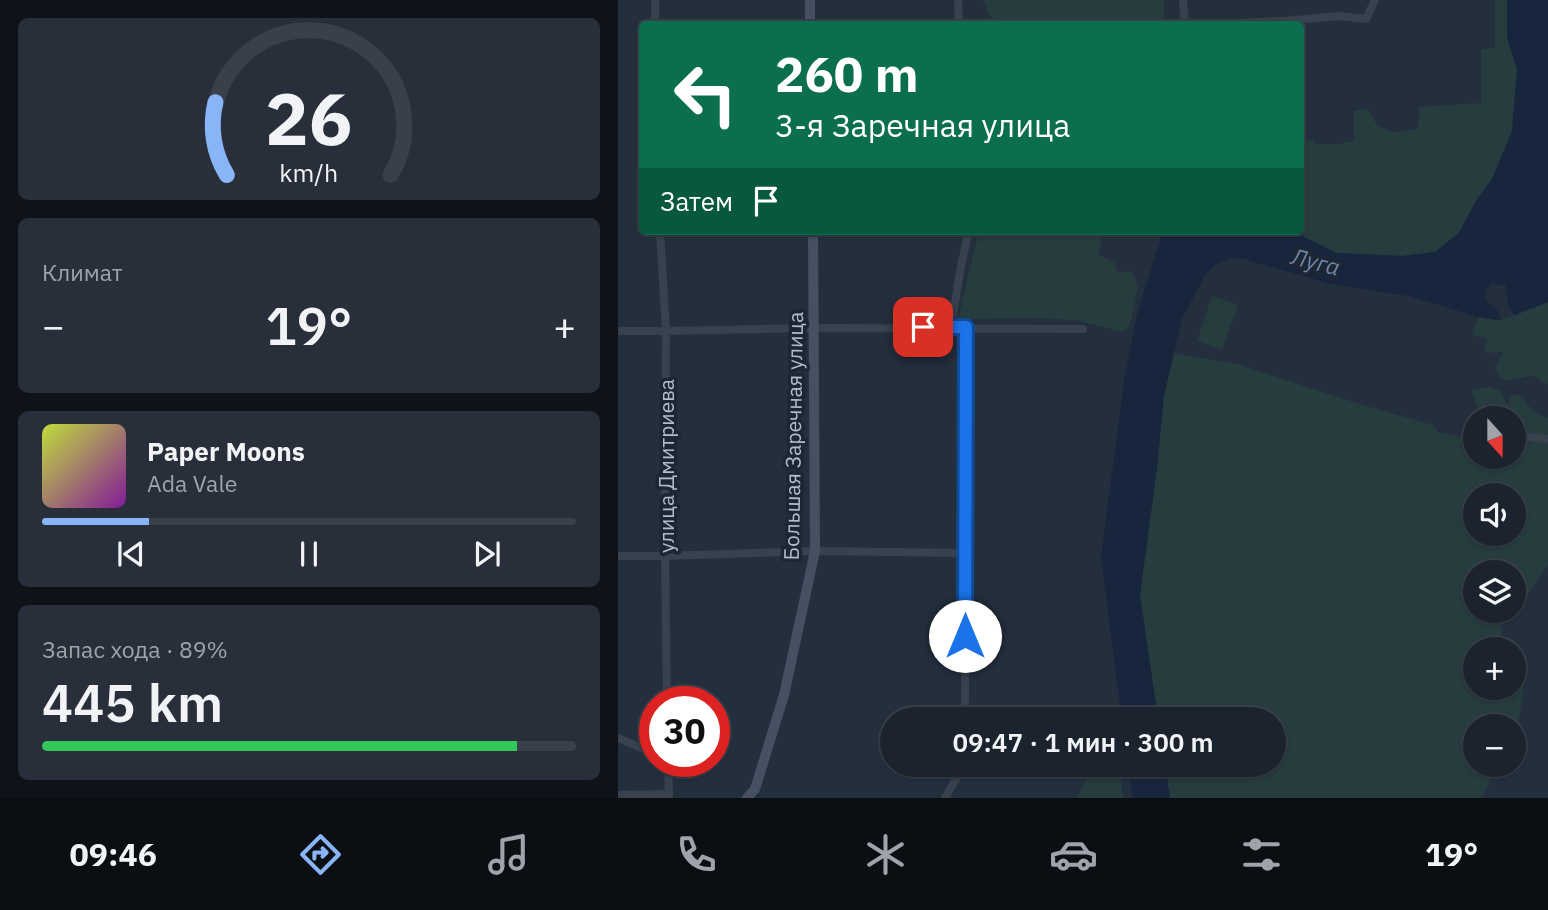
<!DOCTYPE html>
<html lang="ru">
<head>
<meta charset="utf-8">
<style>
	:root { --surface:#1b232e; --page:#282f3a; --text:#f1f3f6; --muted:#a0a4aa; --line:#39404a; --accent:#8ab4f8 }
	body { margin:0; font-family:"IBM Plex Sans",sans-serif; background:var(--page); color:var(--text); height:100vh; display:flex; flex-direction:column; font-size:26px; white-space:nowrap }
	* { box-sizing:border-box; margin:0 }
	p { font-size:23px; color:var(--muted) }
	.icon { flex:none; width:38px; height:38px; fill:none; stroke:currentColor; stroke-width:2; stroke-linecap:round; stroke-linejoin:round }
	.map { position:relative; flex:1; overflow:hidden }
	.side { display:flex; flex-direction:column; gap:18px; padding:18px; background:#0f1319; width:618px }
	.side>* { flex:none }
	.top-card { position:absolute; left:21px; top:21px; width:665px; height:214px; border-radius:7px; box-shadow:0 2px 5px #0004,0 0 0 2px var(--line); background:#0b6e4f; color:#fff; overflow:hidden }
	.needle { width:46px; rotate:159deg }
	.controls { position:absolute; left:845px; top:406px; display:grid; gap:14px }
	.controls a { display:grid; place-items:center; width:63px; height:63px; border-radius:50%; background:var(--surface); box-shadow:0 2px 5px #0004,0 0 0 2px var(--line); font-size:35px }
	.speed { position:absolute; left:21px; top:686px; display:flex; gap:14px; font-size:35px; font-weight:700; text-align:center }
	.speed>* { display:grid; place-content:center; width:91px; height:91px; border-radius:50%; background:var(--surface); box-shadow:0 2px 5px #0004,0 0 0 2px var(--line); line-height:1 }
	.speed .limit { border:10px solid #d22; background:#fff; color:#111 }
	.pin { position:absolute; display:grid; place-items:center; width:60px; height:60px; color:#fff; margin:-30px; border-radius:14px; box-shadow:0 4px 10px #0006 }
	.me { position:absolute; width:77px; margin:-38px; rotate:0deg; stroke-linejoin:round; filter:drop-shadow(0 0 5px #0008) }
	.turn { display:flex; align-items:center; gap:24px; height:147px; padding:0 21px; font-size:32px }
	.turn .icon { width:91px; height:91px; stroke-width:2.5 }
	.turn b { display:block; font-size:49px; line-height:60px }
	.then { display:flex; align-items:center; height:66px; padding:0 21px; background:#0003; gap:14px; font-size:26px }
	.big { font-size:52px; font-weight:600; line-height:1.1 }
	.side .card { flex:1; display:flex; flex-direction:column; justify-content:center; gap:10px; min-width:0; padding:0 24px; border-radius:10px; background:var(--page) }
	.side .dial { align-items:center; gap:0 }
	.dial svg { height:182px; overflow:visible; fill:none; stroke:var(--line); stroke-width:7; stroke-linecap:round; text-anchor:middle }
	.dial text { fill:var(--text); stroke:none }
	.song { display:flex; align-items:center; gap:21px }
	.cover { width:84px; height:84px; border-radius:10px; background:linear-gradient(135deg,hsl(70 70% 55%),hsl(290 70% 35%)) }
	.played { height:7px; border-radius:4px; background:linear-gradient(90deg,var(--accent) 20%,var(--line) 20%) }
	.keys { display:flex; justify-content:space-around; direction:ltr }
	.heat { display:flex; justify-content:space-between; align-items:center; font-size:38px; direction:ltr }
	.charge { height:10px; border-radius:5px; background:linear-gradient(90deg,#34c759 89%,var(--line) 0) }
	.trip { position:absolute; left:262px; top:707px; width:406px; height:70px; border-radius:35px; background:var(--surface); box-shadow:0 2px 5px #0004,0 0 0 2px var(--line); font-weight:600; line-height:70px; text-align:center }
	.tabs { display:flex; height:112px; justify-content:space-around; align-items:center; background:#0b0e12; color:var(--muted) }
	.tabs .icon { width:49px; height:49px }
	.tabs .active { color:var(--accent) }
	.tabs b { font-size:32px; color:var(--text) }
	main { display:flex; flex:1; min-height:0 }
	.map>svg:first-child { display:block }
</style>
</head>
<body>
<main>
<section class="side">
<div class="card dial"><svg viewBox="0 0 100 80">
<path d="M14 69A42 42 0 1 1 86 69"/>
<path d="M14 69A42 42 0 0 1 9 37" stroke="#8ab4f8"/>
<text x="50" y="56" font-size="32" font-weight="700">26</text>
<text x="50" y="72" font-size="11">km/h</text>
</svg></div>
<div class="card"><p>Климат</p>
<div class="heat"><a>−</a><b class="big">19°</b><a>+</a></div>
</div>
<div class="card">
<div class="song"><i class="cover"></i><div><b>Paper Moons</b><p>Ada Vale</p></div></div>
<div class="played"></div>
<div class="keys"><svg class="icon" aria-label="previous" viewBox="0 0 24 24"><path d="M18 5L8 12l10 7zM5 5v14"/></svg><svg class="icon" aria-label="pause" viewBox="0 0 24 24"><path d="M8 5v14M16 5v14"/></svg><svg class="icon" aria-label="next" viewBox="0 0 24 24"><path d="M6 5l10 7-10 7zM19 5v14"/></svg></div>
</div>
<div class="card"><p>Запас хода · 89%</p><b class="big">445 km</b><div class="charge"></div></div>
</section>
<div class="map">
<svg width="931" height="798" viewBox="0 0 931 798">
	<rect width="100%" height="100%" fill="#242f3e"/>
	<g fill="#263c3f" fill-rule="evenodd">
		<path d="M365 0H546L547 24H379L372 16Z"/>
		<path d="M877 0H889V38L899 69 894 131 874 179 858 201 841 233 817 252 784 256 719 253 674 231H682L683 139 695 140 697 144H720L736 141V111L748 109 754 115 759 126 775 132 800 129 801 107 863 103V50L877 47Z"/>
		<path d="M361 231H486L480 255 498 262V269L502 273 511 271 515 274 520 286 512 325 505 332 456 320 419 318 340 319Z"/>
		<path d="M594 296 620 305 604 350 579 341Z"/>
		<path d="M930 302V383L927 385 915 375 891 381 881 377 877 367 885 352 866 353 869 339 854 335 860 317 882 320Z"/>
		<path d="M556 353 619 364 738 403 815 425 820 432 857 440 858 457H896V441L930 442V565L913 590 896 607V572H858V611H892L885 618 882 649H858V688H896V675L906 686 899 732 896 737V726H858V765H880L864 798H552L547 765H656V719H540L522 595 539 467 546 396ZM858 495H896V534H858Z"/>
		<path d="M871 387 883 391 889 405 893 394 905 397C912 409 916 414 930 418V437L896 430V418H867L861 412 854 391Z"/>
		<path d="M473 765H501L505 798H459L471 773Z"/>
	</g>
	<g fill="#17263c">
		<path d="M889 0H930V302L897 315C887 307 891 296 887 285L873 284 866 292 870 303C876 307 883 311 882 320H879L860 317 791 296 713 284 626 259 613 258 599 264 587 275 564 319 546 395 539 467 522 595 540 719H504L483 558 506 380 519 315 545 231H674L719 253 784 256 817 252 841 233 858 201 874 179 894 131 899 69 889 38Z"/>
		<path d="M510 765H547L552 798H515Z"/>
	</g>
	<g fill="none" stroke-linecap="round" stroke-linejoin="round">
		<g stroke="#38414e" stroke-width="8">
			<path d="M340 0 341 24"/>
			<path d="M565 0 567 24"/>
			<path d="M37 24V0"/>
			<path d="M598 24 666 21 721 16 748 19 757 0"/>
			<path d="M42 231 48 331 47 556 49 702"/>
			<path d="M333 327 343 266 351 231"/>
			<path d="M0 331H48L196 328 465 329"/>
			<path d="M896 436 931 439"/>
			<path d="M0 556H47L197 551 347 553"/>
			<path d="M347 719 348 327"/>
			<path d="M0 738 37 754"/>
			<path d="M50 761 51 797"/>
			<path d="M0 795 51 794"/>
			<path d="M327 798 346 765"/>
		</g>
		<g stroke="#465061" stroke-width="10">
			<path d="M192 0V24"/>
			<path d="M129 798 137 789 166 695 197 551 195 231"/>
		</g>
	</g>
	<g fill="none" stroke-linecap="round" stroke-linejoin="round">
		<g stroke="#114b97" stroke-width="18">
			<path id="route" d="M305 327H348L347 636"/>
		</g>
		<use href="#route" stroke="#1a73e8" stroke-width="12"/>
	</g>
	<g text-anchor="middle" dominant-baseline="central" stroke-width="7" stroke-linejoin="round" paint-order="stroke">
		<g font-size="21" fill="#b4bcc9" stroke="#1d2633">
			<text transform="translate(175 436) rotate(-89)">Большая Заречная улица</text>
			<text transform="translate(48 466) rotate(-90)">улица Дмитриева</text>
		</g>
		<g font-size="23" font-style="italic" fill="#6d86a8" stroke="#1d2633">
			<text transform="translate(698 261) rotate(14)">Луга</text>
		</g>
	</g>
</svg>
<div class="controls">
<a><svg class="needle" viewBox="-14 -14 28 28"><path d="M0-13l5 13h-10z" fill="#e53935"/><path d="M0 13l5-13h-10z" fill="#a0a4aa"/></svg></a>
<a><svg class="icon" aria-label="sound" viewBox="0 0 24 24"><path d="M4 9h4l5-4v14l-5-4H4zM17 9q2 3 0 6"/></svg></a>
<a><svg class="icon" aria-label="layers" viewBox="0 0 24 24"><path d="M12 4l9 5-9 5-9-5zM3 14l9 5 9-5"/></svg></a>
<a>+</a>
<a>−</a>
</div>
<div class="speed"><div class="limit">30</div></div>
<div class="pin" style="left:305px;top:327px;background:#d93025"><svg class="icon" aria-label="arrive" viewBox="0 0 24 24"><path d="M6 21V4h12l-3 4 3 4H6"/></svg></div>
<svg class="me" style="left:347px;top:636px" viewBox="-20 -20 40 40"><circle r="19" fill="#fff"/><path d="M0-13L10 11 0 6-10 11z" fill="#1a73e8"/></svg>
<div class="trip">09:47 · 1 мин · 300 m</div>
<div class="top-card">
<div class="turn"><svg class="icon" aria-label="left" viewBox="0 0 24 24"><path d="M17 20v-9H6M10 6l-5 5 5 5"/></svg><div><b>260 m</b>3-я Заречная улица</div></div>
<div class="then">Затем<svg class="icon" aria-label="arrive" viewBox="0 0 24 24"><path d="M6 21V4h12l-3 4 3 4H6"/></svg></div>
</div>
</div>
</main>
<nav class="tabs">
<b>09:46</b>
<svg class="icon active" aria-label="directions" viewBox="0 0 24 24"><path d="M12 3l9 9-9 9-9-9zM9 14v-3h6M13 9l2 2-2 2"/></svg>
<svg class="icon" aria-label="music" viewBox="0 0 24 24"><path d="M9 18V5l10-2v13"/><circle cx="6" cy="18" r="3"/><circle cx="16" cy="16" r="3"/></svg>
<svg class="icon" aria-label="phone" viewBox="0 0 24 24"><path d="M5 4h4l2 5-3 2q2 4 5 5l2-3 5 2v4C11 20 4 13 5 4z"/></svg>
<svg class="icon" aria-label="climate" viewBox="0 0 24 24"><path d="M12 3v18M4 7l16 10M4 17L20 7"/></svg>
<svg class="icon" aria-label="car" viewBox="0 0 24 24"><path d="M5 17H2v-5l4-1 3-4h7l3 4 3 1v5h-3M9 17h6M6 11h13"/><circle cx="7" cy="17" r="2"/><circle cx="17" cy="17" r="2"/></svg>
<svg class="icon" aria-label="filters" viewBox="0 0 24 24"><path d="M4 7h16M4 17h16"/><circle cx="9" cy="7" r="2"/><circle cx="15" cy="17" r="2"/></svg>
<b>19°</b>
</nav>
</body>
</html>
